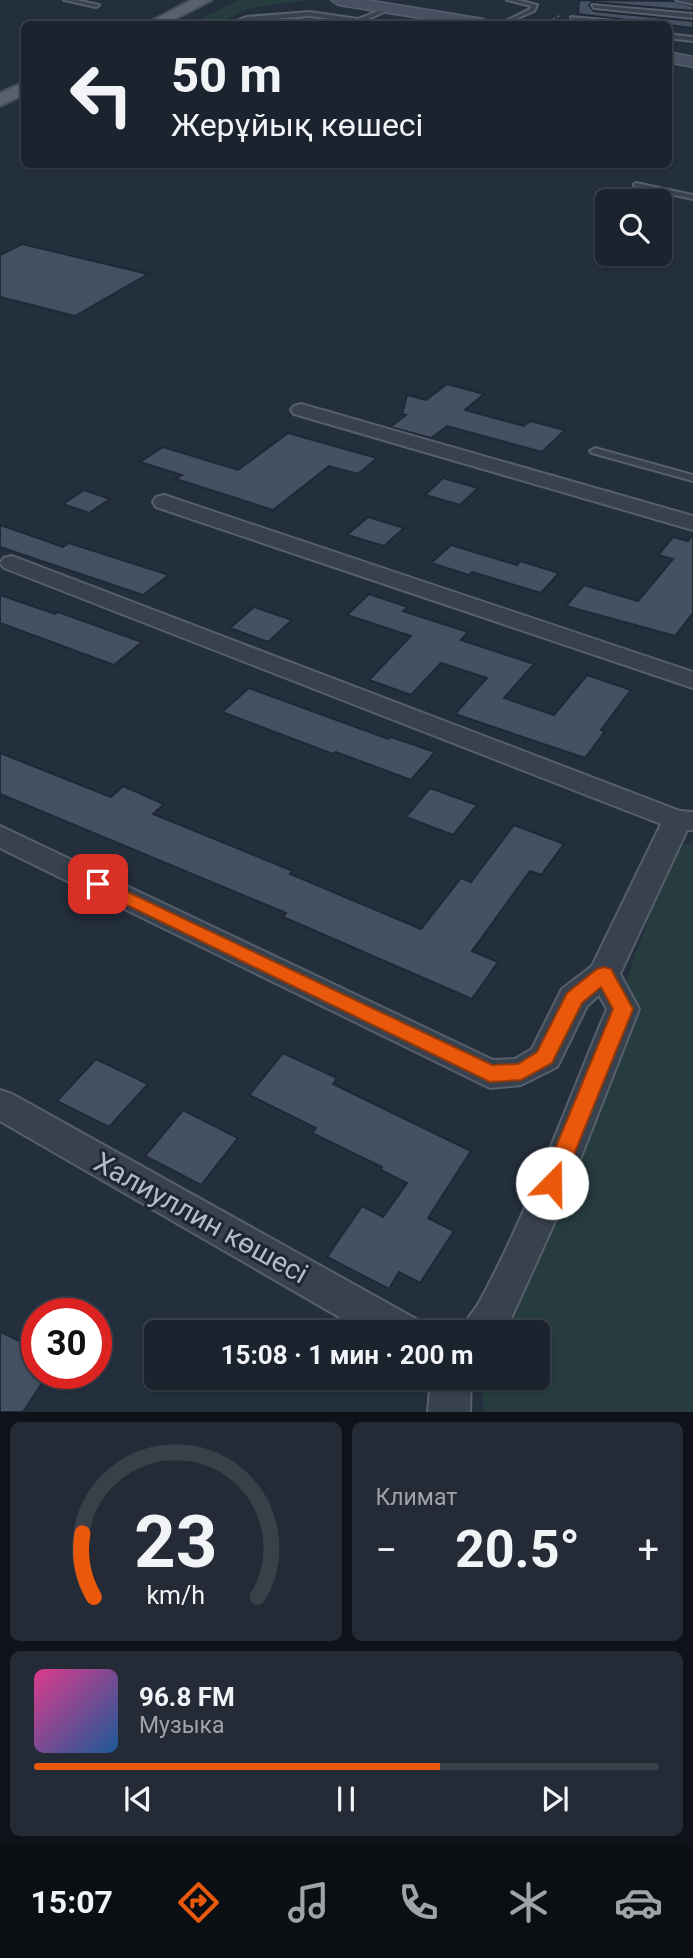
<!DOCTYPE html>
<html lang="ru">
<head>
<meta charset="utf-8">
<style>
	:root { --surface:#1b232e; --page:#242b36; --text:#f1f3f6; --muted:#a0a4aa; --line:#39404a; --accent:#ea580c }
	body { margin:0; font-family:Roboto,sans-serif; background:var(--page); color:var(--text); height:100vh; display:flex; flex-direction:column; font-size:26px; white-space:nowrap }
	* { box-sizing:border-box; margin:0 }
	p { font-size:23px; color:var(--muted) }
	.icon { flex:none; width:38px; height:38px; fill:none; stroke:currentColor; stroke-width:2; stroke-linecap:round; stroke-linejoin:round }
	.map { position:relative; height:1412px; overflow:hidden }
	.panel { display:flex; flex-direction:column; gap:10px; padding:10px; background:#0f1319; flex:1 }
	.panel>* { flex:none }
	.top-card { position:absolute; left:21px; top:21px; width:651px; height:147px; border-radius:10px; box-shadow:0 2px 5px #0004,0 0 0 2px var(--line); background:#1b232e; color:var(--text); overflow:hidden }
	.controls { position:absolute; left:595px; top:189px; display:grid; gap:14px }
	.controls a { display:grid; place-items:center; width:77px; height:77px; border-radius:10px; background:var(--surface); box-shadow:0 2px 5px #0004,0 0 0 2px var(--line); font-size:35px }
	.speed { position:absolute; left:21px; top:1298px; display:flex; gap:14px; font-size:35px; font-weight:700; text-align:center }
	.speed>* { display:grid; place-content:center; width:91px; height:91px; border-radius:50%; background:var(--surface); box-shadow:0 2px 5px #0004,0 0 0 2px var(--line); line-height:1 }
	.speed .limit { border:10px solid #d22; background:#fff; color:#111 }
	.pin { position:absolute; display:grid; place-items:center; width:60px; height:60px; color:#fff; margin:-30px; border-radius:14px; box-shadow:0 4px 10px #0006 }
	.me { position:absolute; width:77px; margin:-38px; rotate:22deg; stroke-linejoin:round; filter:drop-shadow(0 0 5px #0008) }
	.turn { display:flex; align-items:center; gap:24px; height:147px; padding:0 35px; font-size:32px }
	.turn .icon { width:91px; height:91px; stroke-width:2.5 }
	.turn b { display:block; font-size:49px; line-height:60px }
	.big { font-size:52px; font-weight:700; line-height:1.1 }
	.panel .widget { flex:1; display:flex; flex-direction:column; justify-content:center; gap:10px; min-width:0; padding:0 24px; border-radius:10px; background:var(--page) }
	.panel .dial { align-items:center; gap:0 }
	.dial svg { height:182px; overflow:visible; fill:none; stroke:var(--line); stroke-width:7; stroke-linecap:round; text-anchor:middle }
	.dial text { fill:var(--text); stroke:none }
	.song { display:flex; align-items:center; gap:21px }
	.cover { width:84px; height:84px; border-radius:10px; background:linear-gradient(135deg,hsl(330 70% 55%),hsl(210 70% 35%)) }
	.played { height:7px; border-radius:4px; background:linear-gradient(90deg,var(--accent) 65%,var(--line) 65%) }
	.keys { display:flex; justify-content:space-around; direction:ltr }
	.heat { display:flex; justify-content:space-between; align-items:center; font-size:38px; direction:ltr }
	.panel .tiles { flex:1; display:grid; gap:10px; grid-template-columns:1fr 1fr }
	.widget:last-child { grid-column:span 2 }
	.trip { position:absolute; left:144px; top:1320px; width:406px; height:70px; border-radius:10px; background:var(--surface); box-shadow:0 2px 5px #0004,0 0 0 2px var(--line); font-weight:700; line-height:70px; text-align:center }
	.tabs { display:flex; height:112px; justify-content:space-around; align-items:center; background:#0b0e12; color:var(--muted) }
	.tabs .icon { width:49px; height:49px }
	.tabs .on { color:var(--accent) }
	.tabs b { font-size:32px; color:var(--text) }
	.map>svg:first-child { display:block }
</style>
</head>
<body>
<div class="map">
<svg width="693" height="1412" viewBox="0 0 693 1412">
	<rect width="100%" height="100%" fill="#242f3e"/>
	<g fill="#263c3f">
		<path d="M239 0H308L250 8 216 24H190Z"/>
		<path d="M693 842V1412H484L482 1386 486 1377H537V1332H508L521 1304 635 955 676 846Z"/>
	</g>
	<g fill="#455162" stroke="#1f2835" stroke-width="2">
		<path d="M579 0 674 1 693 6V11L592 2 589 5 594 11 693 21V28L578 14Z"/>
		<path d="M22 244 148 274 75 316 0 297V255Z"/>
		<path d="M447 384 484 394 465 410 524 426 530 421 565 430 542 452 447 426 431 438 390 427 406 415 402 414 407 395 426 400Z"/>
		<path d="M288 433 377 458 358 474 329 466 273 510 176 479 182 475 140 462 163 447 238 470Z"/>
		<path d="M443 478 478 488 460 505 425 495Z"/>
		<path d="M84 490 110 499 89 513 63 504Z"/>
		<path d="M368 517 404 528 384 546 347 535Z"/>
		<path d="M0 525 63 547 69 543 169 575 143 595 0 547Z"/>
		<path d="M693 535V613L675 636 566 606 584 585 638 601 673 559 658 555 673 537 688 541Z"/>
		<path d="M451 545 517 565 520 561 559 573 541 593 472 572 469 575 431 563Z"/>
		<path d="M369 594 408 607 403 611 468 632 461 640 534 664 504 698 554 715 587 675 631 690 601 730 605 731 585 758 455 714 487 678 441 663 411 695 369 680 411 636 347 615Z"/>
		<path d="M0 595 55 614 58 612 142 642 114 665 0 623Z"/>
		<path d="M254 607 292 620 268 642 230 628Z"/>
		<path d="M249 688 388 739 391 737 435 752 411 780 336 752 333 754 222 712Z"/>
		<path d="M0 753 111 797 123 786 164 804 153 814 293 871 290 874 421 929 461 878 471 882 514 825 564 844 541 875 530 871 472 951 498 962 472 999 283 917 286 913 0 794Z"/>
		<path d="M430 788 477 805 453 835 406 817Z"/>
		<path d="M283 1053 337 1078 333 1084 471 1151 428 1218 454 1231 420 1283 399 1272 389 1289 327 1257 362 1206 383 1217 407 1183 381 1170 382 1167 312 1133 316 1128 249 1095Z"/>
		<path d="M96 1059 148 1084 109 1127 57 1101Z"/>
		<path d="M183 1110 238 1138 201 1185 145 1156Z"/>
		<path d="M0 1332 37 1349V1374H48L23 1412H0Z"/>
	</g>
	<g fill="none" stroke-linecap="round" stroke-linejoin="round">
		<g stroke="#565f6c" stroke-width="4">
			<g id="lane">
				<path d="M64 0H76L99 5 96 7Z"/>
				<path d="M507 0H517L537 5 534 11 505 24H500L530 9 531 6Z"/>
				<path d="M676 0H693V4Z"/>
				<path d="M592 5 693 14V18L594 8Z"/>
				<path d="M388 7 393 8 359 23 310 16 247 21 236 24H230L246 17 310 12 358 19Z"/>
				<path d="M571 17 628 22 631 24 573 20Z"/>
				<path d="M668 34 693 37V41L668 38Z"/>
				<path d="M636 183 693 195V199L634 186V184Z"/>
				<path d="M595 448 693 475V481L592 453 590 451Z"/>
			</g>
		</g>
		<g stroke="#565f6c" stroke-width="4">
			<g id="street">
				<path d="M301 404 693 516V530L294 414 291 410 294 406Z"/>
				<path d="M164 495 693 672V688L156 507 153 502 156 497Z"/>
				<path d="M12 556 680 811 693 812V830H687L620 974 639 1009 561 1208 505 1332H459C465 1320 474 1312 480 1301 530 1208 566 1106 607 1009L599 995 587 1006 557 1067 521 1085 490 1088 0 848V826L493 1060 515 1059 532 1049 562 989 592 966 661 824 4 568 0 563 4 558Z"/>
				<path d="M0 1090 12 1094 416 1319 422 1332H365L0 1121Z"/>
				<path d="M431 1377H471L470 1412H428Z"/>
			</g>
		</g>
		<g stroke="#565f6c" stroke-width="3">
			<g id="secondary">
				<path d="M331 0H366L483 19 491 24H458L339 5Z"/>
				<path d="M668 52 693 57V67L668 62Z"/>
			</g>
		</g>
		<g stroke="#414a57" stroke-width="4">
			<g id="primary">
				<path d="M191 0H212L166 24H146Z"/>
				<path d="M24 82V95L0 106V93Z"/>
			</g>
		</g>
		<path stroke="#44595c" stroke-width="2" stroke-dasharray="2.5 2.5" stroke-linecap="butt" d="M544 24 561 15"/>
		<use href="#lane" fill="#38414e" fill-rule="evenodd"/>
		<use href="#street" fill="#38414e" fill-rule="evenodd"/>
		<use href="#secondary" fill="#465061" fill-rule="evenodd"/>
		<use href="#primary" fill="#56606e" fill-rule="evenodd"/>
	</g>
	<path fill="#ea580c" stroke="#983908" stroke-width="2" d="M98 878 492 1065 518 1064 537 1052 567 993 597 969 604 967 611 969 633 1009 560 1189 552 1192 544 1189 541 1183 613 1009 601 987 582 1003 552 1063 521 1080 490 1082 92 888 89 884 92 879Z"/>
	<g text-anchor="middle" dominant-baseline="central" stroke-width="6" stroke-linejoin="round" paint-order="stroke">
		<g font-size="28" fill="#b4bcc9" stroke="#1d2633">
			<text transform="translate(201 1218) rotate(29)">Халиуллин көшесі</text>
		</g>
	</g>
</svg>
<div class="controls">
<a><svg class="icon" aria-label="search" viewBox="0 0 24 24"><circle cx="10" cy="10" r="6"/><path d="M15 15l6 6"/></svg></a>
</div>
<div class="speed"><div class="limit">30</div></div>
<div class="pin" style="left:98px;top:884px;background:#d93025"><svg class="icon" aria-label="arrive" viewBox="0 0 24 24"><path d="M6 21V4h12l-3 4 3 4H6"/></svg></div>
<svg class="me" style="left:552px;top:1183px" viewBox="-20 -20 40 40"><circle r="19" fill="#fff"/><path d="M0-13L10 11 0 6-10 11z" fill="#ea580c"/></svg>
<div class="trip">15:08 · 1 мин · 200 m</div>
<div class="top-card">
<div class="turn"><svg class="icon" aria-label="left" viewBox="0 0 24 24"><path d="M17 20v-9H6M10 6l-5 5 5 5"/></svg><div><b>50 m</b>Жерұйық көшесі</div></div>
</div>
</div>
<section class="panel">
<div class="tiles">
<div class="widget dial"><svg viewBox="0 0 100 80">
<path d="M14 69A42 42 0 1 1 86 69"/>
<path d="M14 69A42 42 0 0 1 9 41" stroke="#ea580c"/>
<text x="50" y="56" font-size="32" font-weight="700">23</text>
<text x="50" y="72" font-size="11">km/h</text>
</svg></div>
<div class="widget"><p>Климат</p>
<div class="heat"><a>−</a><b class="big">20.5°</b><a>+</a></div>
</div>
<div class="widget">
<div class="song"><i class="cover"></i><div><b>96.8 FM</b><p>Музыка</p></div></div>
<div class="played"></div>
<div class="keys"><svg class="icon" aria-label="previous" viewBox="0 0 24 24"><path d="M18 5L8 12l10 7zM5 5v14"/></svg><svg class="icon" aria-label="pause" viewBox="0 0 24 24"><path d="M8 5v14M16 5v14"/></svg><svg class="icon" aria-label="next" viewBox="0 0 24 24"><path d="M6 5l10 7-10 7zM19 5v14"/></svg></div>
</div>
</div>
</section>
<nav class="tabs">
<b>15:07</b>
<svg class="icon on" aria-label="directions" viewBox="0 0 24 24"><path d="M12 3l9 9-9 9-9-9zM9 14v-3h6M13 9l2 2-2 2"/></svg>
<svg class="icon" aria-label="music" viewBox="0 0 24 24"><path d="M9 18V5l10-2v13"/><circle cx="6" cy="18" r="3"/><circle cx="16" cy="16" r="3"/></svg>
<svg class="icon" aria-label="phone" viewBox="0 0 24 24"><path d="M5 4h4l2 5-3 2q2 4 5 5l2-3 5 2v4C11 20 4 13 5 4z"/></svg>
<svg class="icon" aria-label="climate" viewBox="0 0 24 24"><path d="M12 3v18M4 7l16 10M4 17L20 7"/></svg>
<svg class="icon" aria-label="car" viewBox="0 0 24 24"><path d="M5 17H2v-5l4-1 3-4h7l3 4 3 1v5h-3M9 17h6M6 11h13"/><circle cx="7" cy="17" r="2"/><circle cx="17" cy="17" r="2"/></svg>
</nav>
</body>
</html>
